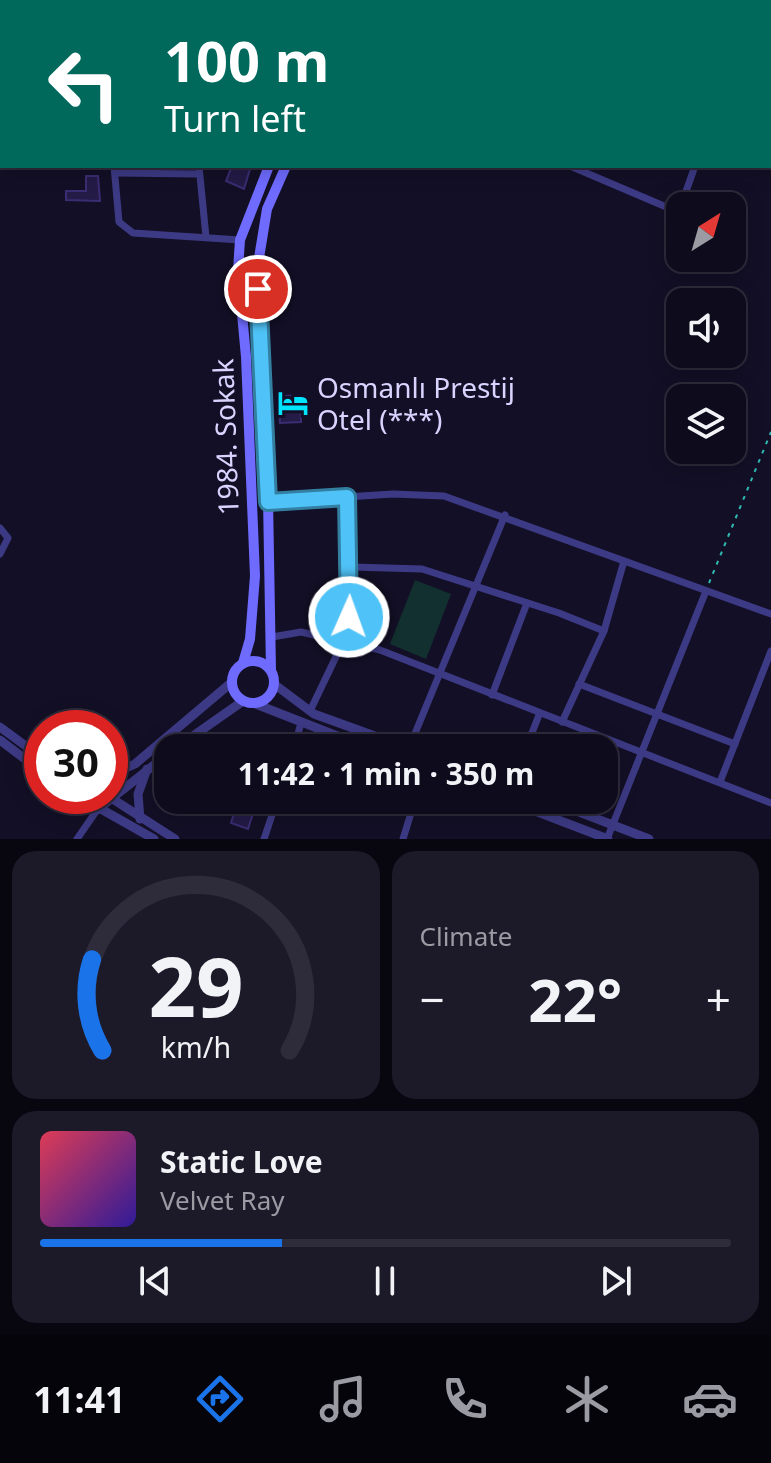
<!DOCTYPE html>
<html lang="en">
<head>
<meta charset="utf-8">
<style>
	:root { --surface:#0e0b1c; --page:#1c1929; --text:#f1f3f6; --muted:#9b9ba3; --line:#2e2b3b; --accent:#1a73e8 }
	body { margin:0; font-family:"Noto Sans",sans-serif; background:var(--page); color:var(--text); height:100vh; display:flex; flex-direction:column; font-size:30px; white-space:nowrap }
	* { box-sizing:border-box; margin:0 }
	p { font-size:26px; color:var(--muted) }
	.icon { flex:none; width:44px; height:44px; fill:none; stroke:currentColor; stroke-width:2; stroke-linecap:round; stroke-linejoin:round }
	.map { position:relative; height:839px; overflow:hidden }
	.drawer { display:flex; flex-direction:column; gap:12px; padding:12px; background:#08060f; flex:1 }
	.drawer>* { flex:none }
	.guide { position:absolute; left:0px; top:0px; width:772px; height:168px; box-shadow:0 4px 20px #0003,0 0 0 2px var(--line); background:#00695c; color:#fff; overflow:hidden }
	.needle { width:52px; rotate:37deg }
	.buttons { position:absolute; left:666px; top:192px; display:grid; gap:16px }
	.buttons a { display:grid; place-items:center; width:80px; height:80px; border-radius:16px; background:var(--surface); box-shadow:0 4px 20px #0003,0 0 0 2px var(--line); font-size:40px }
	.speed { position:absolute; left:24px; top:710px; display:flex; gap:16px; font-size:40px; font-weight:700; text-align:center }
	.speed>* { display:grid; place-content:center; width:104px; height:104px; border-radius:50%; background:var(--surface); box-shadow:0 4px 20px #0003,0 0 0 2px var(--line); line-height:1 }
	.speed .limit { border:12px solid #d22; background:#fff; color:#111 }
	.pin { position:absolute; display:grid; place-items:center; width:68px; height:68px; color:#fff; margin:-34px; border:4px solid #fff; border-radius:50%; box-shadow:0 2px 8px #0007 }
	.me { position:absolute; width:88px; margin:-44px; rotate:2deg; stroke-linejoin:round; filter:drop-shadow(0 0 6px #0008) }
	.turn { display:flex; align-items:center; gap:28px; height:168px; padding:0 32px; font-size:36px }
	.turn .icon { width:104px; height:104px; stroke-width:2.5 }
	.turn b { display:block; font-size:56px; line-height:68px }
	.big { font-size:60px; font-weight:700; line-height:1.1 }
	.drawer .card { flex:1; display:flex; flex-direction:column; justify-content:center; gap:12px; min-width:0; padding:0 28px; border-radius:24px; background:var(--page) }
	.drawer .dial { align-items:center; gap:0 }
	.dial svg { height:208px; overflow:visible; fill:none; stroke:var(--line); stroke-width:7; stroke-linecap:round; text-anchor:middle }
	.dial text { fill:var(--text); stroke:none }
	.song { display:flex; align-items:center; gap:24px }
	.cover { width:96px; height:96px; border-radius:12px; background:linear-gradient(135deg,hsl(350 70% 55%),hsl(250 70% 35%)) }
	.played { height:8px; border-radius:4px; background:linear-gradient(90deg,var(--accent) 35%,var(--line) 35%) }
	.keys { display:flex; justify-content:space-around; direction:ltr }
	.heat { display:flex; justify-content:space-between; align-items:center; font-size:44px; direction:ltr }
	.drawer .tiles { flex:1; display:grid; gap:12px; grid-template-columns:1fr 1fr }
	.card:last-child { grid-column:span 2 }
	.trip { position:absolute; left:154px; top:734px; width:464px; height:80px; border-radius:24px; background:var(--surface); box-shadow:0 4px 20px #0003,0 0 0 2px var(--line); font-weight:700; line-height:80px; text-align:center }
	.menu { display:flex; height:128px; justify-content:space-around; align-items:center; background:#06040b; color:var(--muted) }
	.menu .icon { width:56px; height:56px }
	.menu .current { color:var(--accent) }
	.menu b { font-size:36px; color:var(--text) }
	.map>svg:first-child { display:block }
</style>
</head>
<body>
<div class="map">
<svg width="771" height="839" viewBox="0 0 771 839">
	<rect width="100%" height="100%" fill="#130f26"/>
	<path fill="#12302f" d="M415 580 451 594 426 659 390 644Z"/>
	<g fill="#241b47" stroke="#3b2d73" stroke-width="2">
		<path d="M232 166H251L244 189 226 181Z"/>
		<path d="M86 176H98L100 201 66 200V191H86Z"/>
		<path d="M300 395 301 422 280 423 279 411H285V396Z"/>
		<path d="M238 800 256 804 248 829 231 823Z"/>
	</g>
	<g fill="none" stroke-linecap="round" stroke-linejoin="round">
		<path stroke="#2fb8b0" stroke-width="2" stroke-dasharray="4 6" stroke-linecap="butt" d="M709 583 771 432"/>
		<g stroke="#3d3a85" stroke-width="7">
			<path d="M176 0 181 2"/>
			<path d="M319 0 323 2"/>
			<path d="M474 0 478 2"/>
			<path d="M110 2V0"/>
			<path d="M168 2V0"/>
			<path d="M210 2V0"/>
			<path d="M440 2V0"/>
			<path d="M561 2 562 0"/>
			<path d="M762 2 763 0"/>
			<path d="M114 166 119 222 133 233 240 240"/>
			<path d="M199 166 206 237"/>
			<path d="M570 166 671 209 684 197 695 166"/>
			<path d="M115 173 197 174"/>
			<path d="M347 497 351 567 348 641"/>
			<path d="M268 502 393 494 444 496 771 614"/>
			<path d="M0 528 8 538 0 554"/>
			<path d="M351 567 422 569 559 613 604 631"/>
			<path d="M272 637 301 632 380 650 771 803"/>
			<path d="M579 684 735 744"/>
			<path d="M492 695 527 603"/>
			<path d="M310 711 344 640"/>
			<path d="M562 722 604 631 624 561"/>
			<path d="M294 748 301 723"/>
			<path d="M409 748 505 515"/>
			<path d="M526 748 539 715"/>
			<path d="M720 782 771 651"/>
			<path d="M77 839 97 810"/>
			<path d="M264 839 277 800"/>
			<path d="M403 839 415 800"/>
			<path d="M607 839 706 591"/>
		</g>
		<g stroke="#3d3a85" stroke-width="9">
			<path d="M274 684 314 714 408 748"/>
			<path d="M253 703 368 748"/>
			<path d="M0 727 42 758"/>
			<path d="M0 740 42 772"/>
			<path d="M176 748 243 701"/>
			<path d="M110 775 135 764 232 682"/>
			<path d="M78 796 154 839"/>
			<path d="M108 796 175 839"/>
			<path d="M506 800 608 839"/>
			<path d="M548 800 649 839"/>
			<path d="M97 810 168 754"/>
			<path d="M140 819 138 794 147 769"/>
		</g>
		<g stroke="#6f6bff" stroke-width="10">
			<path d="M343 2 344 0"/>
			<path d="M358 2 359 0"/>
			<circle cx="253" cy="682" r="21"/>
			<path d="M243 663 250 639 255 576 246 357 238 270 240 240 269 166"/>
			<path d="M271 670 267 442 257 340 258 264 267 209 286 166"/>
		</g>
	</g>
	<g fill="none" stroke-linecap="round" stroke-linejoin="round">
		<g stroke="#337fa1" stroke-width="20">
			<path id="route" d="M258 289 268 502 347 497 349 617"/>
		</g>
		<use href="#route" stroke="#4fc3f7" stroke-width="14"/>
	</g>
	<defs>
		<g id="hotel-bare" transform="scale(2.4)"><path d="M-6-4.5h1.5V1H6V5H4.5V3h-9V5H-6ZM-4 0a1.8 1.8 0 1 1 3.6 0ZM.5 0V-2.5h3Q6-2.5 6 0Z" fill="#00e5ff" stroke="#130f26" stroke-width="2.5" paint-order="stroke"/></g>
	</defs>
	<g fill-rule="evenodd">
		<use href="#hotel-bare" x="293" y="403"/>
	</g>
	<g text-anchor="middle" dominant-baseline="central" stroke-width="6" stroke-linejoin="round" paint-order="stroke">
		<g font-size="28" fill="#d9d4ff" stroke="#130f26" text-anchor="start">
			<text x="317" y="387">Osmanlı Prestij<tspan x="317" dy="32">Otel (***)</tspan></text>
		</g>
		<g font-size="28" fill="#d9d4ff" stroke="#130f26">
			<text transform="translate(225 437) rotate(-92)">1984. Sokak</text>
		</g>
	</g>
</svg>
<div class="buttons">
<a><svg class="needle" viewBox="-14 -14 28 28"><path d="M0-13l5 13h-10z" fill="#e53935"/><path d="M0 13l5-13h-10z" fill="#9b9ba3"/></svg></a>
<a><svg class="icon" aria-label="sound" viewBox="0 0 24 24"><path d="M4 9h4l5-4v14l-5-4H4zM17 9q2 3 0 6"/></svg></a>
<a><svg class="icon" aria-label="layers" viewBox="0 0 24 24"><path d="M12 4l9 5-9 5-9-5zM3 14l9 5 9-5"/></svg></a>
</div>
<div class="speed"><div class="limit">30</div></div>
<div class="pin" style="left:258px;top:289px;background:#d93025"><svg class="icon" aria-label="arrive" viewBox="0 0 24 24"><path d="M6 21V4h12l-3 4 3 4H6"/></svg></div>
<svg class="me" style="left:349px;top:617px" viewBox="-20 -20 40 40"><circle r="17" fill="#4fc3f7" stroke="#fff" stroke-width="3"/><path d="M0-11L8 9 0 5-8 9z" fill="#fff"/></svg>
<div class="trip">11:42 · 1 min · 350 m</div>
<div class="guide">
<div class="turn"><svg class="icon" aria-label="left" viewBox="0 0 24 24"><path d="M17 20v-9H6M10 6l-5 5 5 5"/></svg><div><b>100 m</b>Turn left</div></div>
</div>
</div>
<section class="drawer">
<div class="tiles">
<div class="card dial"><svg viewBox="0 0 100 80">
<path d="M14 69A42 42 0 1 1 86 69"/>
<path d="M14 69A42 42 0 0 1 10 34" stroke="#1a73e8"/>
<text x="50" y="56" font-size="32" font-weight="700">29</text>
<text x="50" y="72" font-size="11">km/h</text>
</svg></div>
<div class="card"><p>Climate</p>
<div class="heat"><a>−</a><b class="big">22°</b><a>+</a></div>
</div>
<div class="card">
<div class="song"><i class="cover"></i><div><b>Static Love</b><p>Velvet Ray</p></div></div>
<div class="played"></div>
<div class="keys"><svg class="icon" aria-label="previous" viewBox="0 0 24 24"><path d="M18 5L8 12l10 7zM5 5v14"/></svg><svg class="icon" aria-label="pause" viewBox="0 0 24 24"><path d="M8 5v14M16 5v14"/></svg><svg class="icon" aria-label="next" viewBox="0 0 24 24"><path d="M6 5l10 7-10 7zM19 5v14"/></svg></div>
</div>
</div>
</section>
<nav class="menu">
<b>11:41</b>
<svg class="icon current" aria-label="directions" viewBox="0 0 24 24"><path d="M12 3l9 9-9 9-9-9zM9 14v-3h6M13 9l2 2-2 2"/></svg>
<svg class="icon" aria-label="music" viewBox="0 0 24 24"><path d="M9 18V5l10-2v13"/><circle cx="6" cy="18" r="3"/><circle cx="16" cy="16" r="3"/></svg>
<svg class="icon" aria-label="phone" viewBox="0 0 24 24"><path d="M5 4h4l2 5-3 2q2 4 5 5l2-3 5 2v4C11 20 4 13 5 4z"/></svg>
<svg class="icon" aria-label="climate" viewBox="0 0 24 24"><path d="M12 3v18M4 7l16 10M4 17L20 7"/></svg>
<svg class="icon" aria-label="car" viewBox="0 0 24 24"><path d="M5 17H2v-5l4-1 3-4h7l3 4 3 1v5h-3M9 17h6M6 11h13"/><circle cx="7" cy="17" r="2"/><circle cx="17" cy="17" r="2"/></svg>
</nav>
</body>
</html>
